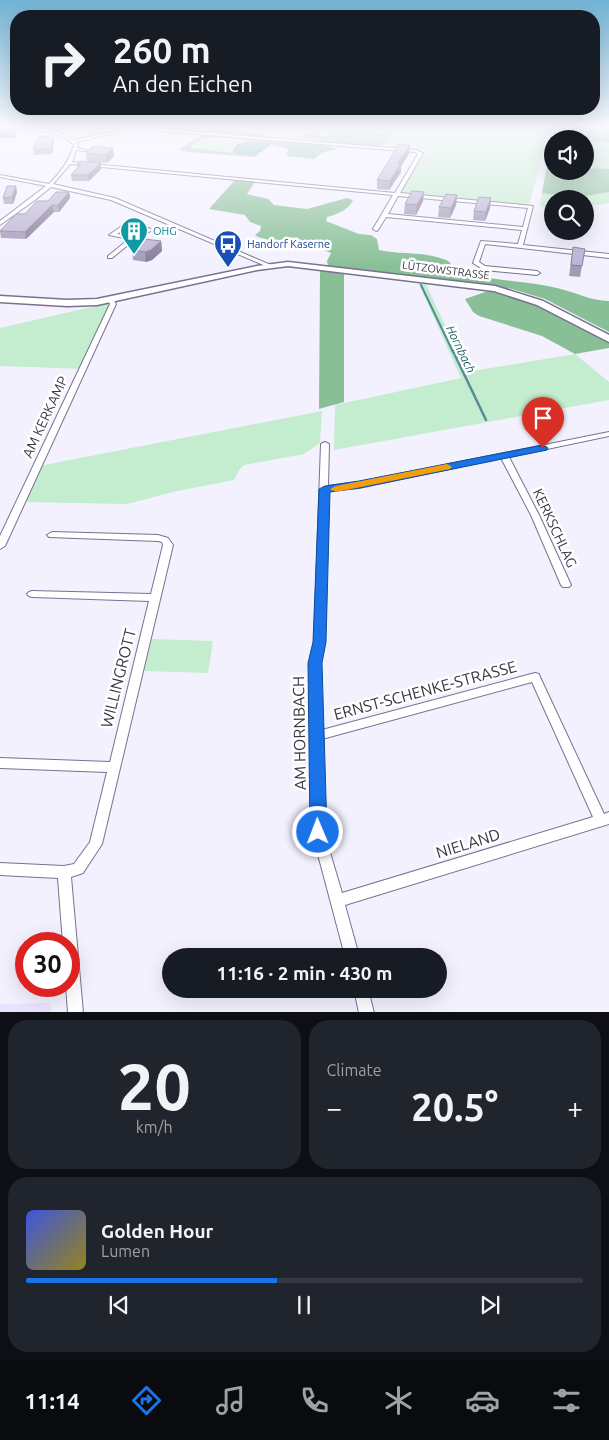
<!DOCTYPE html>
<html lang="en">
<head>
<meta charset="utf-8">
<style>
	:root { --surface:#171b24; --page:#20242c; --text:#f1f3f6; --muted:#9ea1a6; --line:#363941; --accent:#1a73e8 }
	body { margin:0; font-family:Ubuntu,sans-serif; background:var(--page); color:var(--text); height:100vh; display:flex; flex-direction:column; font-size:19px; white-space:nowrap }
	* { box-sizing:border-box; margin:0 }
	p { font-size:16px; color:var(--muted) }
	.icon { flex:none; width:28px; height:28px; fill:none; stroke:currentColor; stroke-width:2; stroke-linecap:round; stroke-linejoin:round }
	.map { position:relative; height:1012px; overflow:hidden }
	.drawer { display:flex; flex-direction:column; gap:8px; padding:8px; background:#0d0f14; flex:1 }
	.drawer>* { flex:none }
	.guide { position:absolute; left:10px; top:10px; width:590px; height:105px; border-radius:20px; box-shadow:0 5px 20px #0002; background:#171b24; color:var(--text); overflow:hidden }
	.tools { position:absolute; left:544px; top:130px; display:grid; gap:10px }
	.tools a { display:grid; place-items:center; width:50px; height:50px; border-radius:50%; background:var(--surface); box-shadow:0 5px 20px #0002; font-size:25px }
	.speed { position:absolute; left:15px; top:932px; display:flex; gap:10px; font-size:25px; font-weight:700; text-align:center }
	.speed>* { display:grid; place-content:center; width:65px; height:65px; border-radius:50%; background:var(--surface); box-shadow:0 5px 20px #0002; line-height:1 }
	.speed .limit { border:8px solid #d22; background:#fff; color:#111 }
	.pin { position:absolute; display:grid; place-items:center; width:42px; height:42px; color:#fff; margin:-51px -21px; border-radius:50% 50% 50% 0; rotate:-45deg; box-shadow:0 0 5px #0007 }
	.pin .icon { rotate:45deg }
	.me { position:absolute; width:55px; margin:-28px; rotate:359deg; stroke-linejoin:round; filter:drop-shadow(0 0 4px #0008) }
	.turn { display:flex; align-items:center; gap:18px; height:105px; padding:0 20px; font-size:22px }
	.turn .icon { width:65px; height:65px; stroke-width:2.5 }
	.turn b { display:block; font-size:35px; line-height:42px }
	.big { font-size:38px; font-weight:700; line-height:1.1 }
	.drawer .card { flex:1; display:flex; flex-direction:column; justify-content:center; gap:8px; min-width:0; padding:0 18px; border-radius:20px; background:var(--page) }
	.drawer .dial { align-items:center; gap:0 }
	.dial b { font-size:65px; line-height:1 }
	.song { display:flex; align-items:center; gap:15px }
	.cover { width:60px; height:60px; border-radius:8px; background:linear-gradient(135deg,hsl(230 70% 55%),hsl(50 70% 35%)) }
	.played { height:5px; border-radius:2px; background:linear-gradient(90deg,var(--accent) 45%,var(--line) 45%) }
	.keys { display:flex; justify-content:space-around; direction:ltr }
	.heat { display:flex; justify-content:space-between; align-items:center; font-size:28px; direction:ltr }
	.drawer .tiles { flex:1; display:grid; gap:8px; grid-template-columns:1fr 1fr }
	.card:last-child { grid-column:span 2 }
	.trip { position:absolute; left:162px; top:948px; width:285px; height:50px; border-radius:25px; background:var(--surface); box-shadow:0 5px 20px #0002; font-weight:700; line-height:50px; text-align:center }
	.dock { display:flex; height:80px; justify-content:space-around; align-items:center; background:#090b0e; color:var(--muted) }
	.dock .icon { width:35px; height:35px }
	.dock .selected { color:var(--accent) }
	.dock b { font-size:22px; color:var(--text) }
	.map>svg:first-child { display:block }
</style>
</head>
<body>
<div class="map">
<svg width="609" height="1013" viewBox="0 0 609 1013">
	<rect width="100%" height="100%" fill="#f4f1ff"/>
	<path fill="#eae3fd" d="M51 1003V1012H0V1004Z"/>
	<g fill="#c4ecce">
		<path d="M74 126H137C111 139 67 131 39 128Z"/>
		<path d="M188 126H407L408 129 433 131 468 126H538L543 129 609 126V169L585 168V139H552V166L547 165 550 151 544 150 529 206 400 194 427 150 376 146 390 142 389 134 346 130 326 136 307 134 305 139 324 140V142L317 143 263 139 225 129H196Z"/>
		<path d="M206 138 244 140 249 142 242 143 233 149V152L190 149V148Z"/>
		<path d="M609 192V203L590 206 598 208 592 209 595 212 585 213V199H552V214L540 205 542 193 575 198Z"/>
		<path d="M417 280H424L467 372 575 354 609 382V400L334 450 335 405 461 378Z"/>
		<path d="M109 303 110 307 86 369 0 366V328Z"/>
		<path d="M322 411 320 443 304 454 244 465 239 470 234 480 177 491 127 504 22 502 39 466Z"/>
		<path d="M152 639 213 641 208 673 144 671Z"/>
	</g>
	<g fill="#89bf97">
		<path d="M141 126H188L196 129H225L266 135 264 140C287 144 315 141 338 149L321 153 314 159 287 156 286 155 289 150 286 148C266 144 226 135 207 138 201 139 194 144 190 148L252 155 259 154 256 157 188 152 181 150V148L204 134 138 128Z"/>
		<path d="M538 126H609V143L559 137Z"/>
		<path d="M346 130 389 134 392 136 389 140 390 142 376 146 324 142V140L297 138 307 134 326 136Z"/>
		<path d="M547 165 552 166V171H585V168L609 169V192L575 198 542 193Z"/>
		<path d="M234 181 255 182 247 194 268 199 274 205 307 209 347 198 353 200C350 209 336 215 327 217L326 221 359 234 371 235 377 239 379 250C401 255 424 251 446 260 452 262 450 267 456 269 488 282 524 280 557 288 575 292 591 301 609 301V332L545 299 512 289 328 266 327 261 331 253 324 250 292 246 258 237 255 235 260 231 261 226 250 222 245 215 209 209Z"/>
		<path d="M320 271 344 272V402L319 409Z"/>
		<path d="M491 290 536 304 609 342V348L575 354 542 336 479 316 473 312 465 299Z"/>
	</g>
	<path fill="#5fb2b7" stroke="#548d94" d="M249 142 264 143 270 145C255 157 251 155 233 152L237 145Z"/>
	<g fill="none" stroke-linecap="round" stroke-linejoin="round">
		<path stroke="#548d94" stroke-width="2" d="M421 285 453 352"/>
		<path stroke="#548d94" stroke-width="2.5" d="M453 351 486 420"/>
		<g stroke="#797190" stroke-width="2">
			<g id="street">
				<path d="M0 126C23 127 54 125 74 140L136 127 416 150 423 153 400 193 533 206 523 245 609 254V258L485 244 479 262 485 266 537 271 540 273 537 275 484 270 473 263 481 241 518 244 522 230 386 217 378 230 376 231 373 229 393 195 70 164 53 184 115 198 273 266 268 267 111 200 51 187 35 200 0 225V221L46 186 0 177V175L49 184C61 172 69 161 74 145 59 128 22 129 0 128ZM136 129 415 152 418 154 395 193 72 162 76 150 85 151 87 150 77 148 78 145 76 142ZM398 196 528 208 523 227 388 214Z"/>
				<path d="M122 226 149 228 152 230 149 232 123 230 117 234 132 236 136 234 139 236 112 258H108V256L129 239 109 235Z"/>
				<path d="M109 299H113L116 304 5 546 0 549V536L110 304 108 300Z"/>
				<path d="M609 432V436L509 457 539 515 571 585 569 587H563L561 585 531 515 501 458 359 488 328 491 324 642 320 663 322 730 535 673 539 674 540 677 604 814 609 812V824L345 905 359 956H345L312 832 310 663 314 642 321 444 325 442 329 444 328 486 359 482ZM532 682 593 817 342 893 324 832 322 739Z"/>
				<path d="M52 532 158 535 168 538 173 545 102 844 83 873 71 877 83 1013H68L66 986H69V944H63L58 878 0 875V863L64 866 74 864 90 842 107 772 0 768V758L110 762 149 601 32 597 29 596 27 594 29 592 32 591 151 594 163 545 162 542 158 541 49 537 47 535Z"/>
				<path d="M354 989H368L374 1013H359Z"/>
			</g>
		</g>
		<g stroke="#797190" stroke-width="3">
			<path id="secondary" d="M288 262 495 286 543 301 609 335V342L537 305 494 291 288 266 257 270 97 305 67 306 0 302V296L67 300 97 299 257 266Z"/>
		</g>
		<use href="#street" fill="#fff" fill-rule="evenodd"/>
		<use href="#secondary" fill="#fff" fill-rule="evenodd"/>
	</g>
	<g fill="#a29ab7">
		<path d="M54 141 52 154 34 155 33 149Z"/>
		<path d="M93 146 114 156 107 163 87 162 86 153Z"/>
		<path d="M409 154 401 166V172L389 190 377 189V180Z"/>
		<path d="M101 163V169L89 181H72L71 175 78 168 77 164Z"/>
		<path d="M17 192 13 204H4L3 198Z"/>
		<path d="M69 192 70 198 59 212H54L26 239 1 238 0 231 25 214 48 201Z"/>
		<path d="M457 195 456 205 450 218 438 217 439 207Z"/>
		<path d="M491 198 490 208 485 221 473 220 474 211Z"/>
		<path d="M423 201 416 215 404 214 405 204Z"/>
		<path d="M161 241 162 251 152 260 146 262 133 260 132 250Z"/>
		<path d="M573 247 585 249 580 277 569 276Z"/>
	</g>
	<g fill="#847d95">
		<path d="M16 126 17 130 16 138H0V133Z"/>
		<path d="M53 136 54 141 52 154 51 149Z"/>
		<path d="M410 145 409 154 401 166V172L389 190 390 181 398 163Z"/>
		<path d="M113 148 114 156 107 163 106 155Z"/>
		<path d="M101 163V169L89 181 88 175Z"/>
		<path d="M16 186 17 192 13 204 12 197Z"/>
		<path d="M69 192 70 198 59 212 58 205Z"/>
		<path d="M424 192 423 201 416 215 417 205Z"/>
		<path d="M457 195 456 205 450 218 451 208Z"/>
		<path d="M491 198 490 208 485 221 486 212Z"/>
		<path d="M52 205 54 212 26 239 25 232Z"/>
		<path d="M161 241 162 251 152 260 146 262 145 252Z"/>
	</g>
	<g fill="#bcb3d5" stroke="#847d95">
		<path d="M0 126H16L15 132 0 133Z"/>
		<path d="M53 136 51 149H33L38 137Z"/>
		<path d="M399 144 410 145 398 163H401L390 181 377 180Z"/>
		<path d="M93 146 113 148 106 155 86 153Z"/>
		<path d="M80 161 101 163 88 175H71L81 164H77Z"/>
		<path d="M7 186H16L12 197 3 198Z"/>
		<path d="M412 191 424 192 417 205 405 204Z"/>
		<path d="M56 192H69L58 205H52L25 232 0 231 16 214H25L37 201H48Z"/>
		<path d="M446 194 457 195 451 208 439 207Z"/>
		<path d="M479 197 491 198 486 212 474 211Z"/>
		<path d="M144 239 161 241 151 250 145 252 132 250Z"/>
		<path d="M573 247 585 249 582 266 571 265Z"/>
	</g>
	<linearGradient id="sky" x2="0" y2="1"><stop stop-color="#71b3d4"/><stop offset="0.47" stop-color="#faf9ff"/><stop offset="1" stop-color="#faf9ff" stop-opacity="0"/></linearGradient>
	<rect width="609" height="267" fill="url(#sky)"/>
	<path fill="#1a73e8" stroke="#114b97" d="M543 445 548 448 547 450 359 488 330 492 326 642 322 663 327 832 324 837 318 839 313 837 310 832 308 663 313 642 319 489 325 486 359 481Z"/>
	<path fill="#f59e0b" d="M447 464 452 467 450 469 336 492 330 489 336 486Z"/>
	<defs>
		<g id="building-pin" transform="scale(1.4375)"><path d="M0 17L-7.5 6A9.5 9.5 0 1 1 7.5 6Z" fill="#0f9aa8" stroke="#fff"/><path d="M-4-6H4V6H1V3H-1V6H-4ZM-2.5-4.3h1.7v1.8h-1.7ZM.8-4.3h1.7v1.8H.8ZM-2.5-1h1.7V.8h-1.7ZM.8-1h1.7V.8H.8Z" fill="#fff"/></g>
		<g id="bus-pin" transform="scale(1.4375)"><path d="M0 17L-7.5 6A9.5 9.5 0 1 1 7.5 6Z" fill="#1a4fb4" stroke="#fff"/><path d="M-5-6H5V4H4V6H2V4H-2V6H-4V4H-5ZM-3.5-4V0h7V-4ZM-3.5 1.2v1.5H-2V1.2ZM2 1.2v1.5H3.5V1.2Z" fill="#fff"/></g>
	</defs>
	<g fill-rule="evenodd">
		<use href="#building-pin" x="134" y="231"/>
		<use href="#bus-pin" x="228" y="244"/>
	</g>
	<g text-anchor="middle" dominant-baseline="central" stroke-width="5" stroke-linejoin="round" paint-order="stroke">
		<g font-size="11" fill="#0d838f" stroke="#fff" text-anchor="start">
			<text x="153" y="231">OHG</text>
		</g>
		<g font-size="11" fill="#164399" stroke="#fff" text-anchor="start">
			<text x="247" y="244">Handorf Kaserne</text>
		</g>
		<g font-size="11" fill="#393643" stroke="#fff">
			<text transform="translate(446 270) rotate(7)">LÜTZOWSTRASSE</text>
		</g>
		<g font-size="12" font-style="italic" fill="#145c5f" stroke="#fff">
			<text transform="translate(461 349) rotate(64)">Hornbach</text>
		</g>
		<g font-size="14" fill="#393643" stroke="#fff">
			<text transform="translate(45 417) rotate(-65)">AM KERKAMP</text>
			<text transform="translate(555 528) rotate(65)">KERKSCHLAG</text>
		</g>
		<g font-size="16" fill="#393643" stroke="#fff">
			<text transform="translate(118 678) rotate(-76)">WILLINGROTT</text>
			<text transform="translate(425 690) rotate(-15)">ERNST-SCHENKE-STRASSE</text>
			<text transform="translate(299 733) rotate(-91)">AM HORNBACH</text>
			<text transform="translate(468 843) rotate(-17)">NIELAND</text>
		</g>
	</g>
</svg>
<div class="tools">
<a><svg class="icon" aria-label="sound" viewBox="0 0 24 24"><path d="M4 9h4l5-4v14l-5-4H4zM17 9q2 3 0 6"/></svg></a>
<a><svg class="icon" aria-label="search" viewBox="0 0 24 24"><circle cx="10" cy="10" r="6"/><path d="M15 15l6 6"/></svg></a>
</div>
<div class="speed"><div class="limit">30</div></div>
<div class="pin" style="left:543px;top:448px;background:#d93025"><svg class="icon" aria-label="arrive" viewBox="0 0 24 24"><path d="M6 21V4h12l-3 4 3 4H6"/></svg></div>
<svg class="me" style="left:318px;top:832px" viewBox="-20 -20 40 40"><circle r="17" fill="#1a73e8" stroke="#fff" stroke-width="3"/><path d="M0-11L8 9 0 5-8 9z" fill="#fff"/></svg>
<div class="trip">11:16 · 2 min · 430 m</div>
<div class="guide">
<div class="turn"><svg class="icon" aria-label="right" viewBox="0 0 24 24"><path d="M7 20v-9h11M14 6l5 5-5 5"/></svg><div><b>260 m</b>An den Eichen</div></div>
</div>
</div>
<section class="drawer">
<div class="tiles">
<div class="card dial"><b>20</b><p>km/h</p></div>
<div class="card"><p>Climate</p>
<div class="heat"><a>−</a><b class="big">20.5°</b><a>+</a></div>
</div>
<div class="card">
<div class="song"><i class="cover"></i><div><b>Golden Hour</b><p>Lumen</p></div></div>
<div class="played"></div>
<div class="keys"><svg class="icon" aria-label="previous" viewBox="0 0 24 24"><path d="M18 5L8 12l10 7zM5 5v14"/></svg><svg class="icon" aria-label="pause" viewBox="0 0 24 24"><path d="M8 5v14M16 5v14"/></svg><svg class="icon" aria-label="next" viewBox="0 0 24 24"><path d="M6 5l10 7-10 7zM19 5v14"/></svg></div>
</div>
</div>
</section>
<nav class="dock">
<b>11:14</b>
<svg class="icon selected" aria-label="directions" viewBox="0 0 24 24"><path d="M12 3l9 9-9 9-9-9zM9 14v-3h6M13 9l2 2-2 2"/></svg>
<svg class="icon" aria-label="music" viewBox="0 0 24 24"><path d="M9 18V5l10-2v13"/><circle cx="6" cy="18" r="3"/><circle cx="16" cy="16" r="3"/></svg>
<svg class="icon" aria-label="phone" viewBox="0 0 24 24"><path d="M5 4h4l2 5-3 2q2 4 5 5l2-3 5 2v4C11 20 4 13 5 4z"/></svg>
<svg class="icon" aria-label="climate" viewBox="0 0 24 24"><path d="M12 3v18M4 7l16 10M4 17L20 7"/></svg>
<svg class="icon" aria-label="car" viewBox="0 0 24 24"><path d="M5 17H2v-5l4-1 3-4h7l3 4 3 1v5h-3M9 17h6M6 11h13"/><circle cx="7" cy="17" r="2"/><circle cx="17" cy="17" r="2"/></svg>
<svg class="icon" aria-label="filters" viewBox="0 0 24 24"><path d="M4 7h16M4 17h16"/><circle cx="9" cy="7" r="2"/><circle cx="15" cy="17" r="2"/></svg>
</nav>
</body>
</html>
